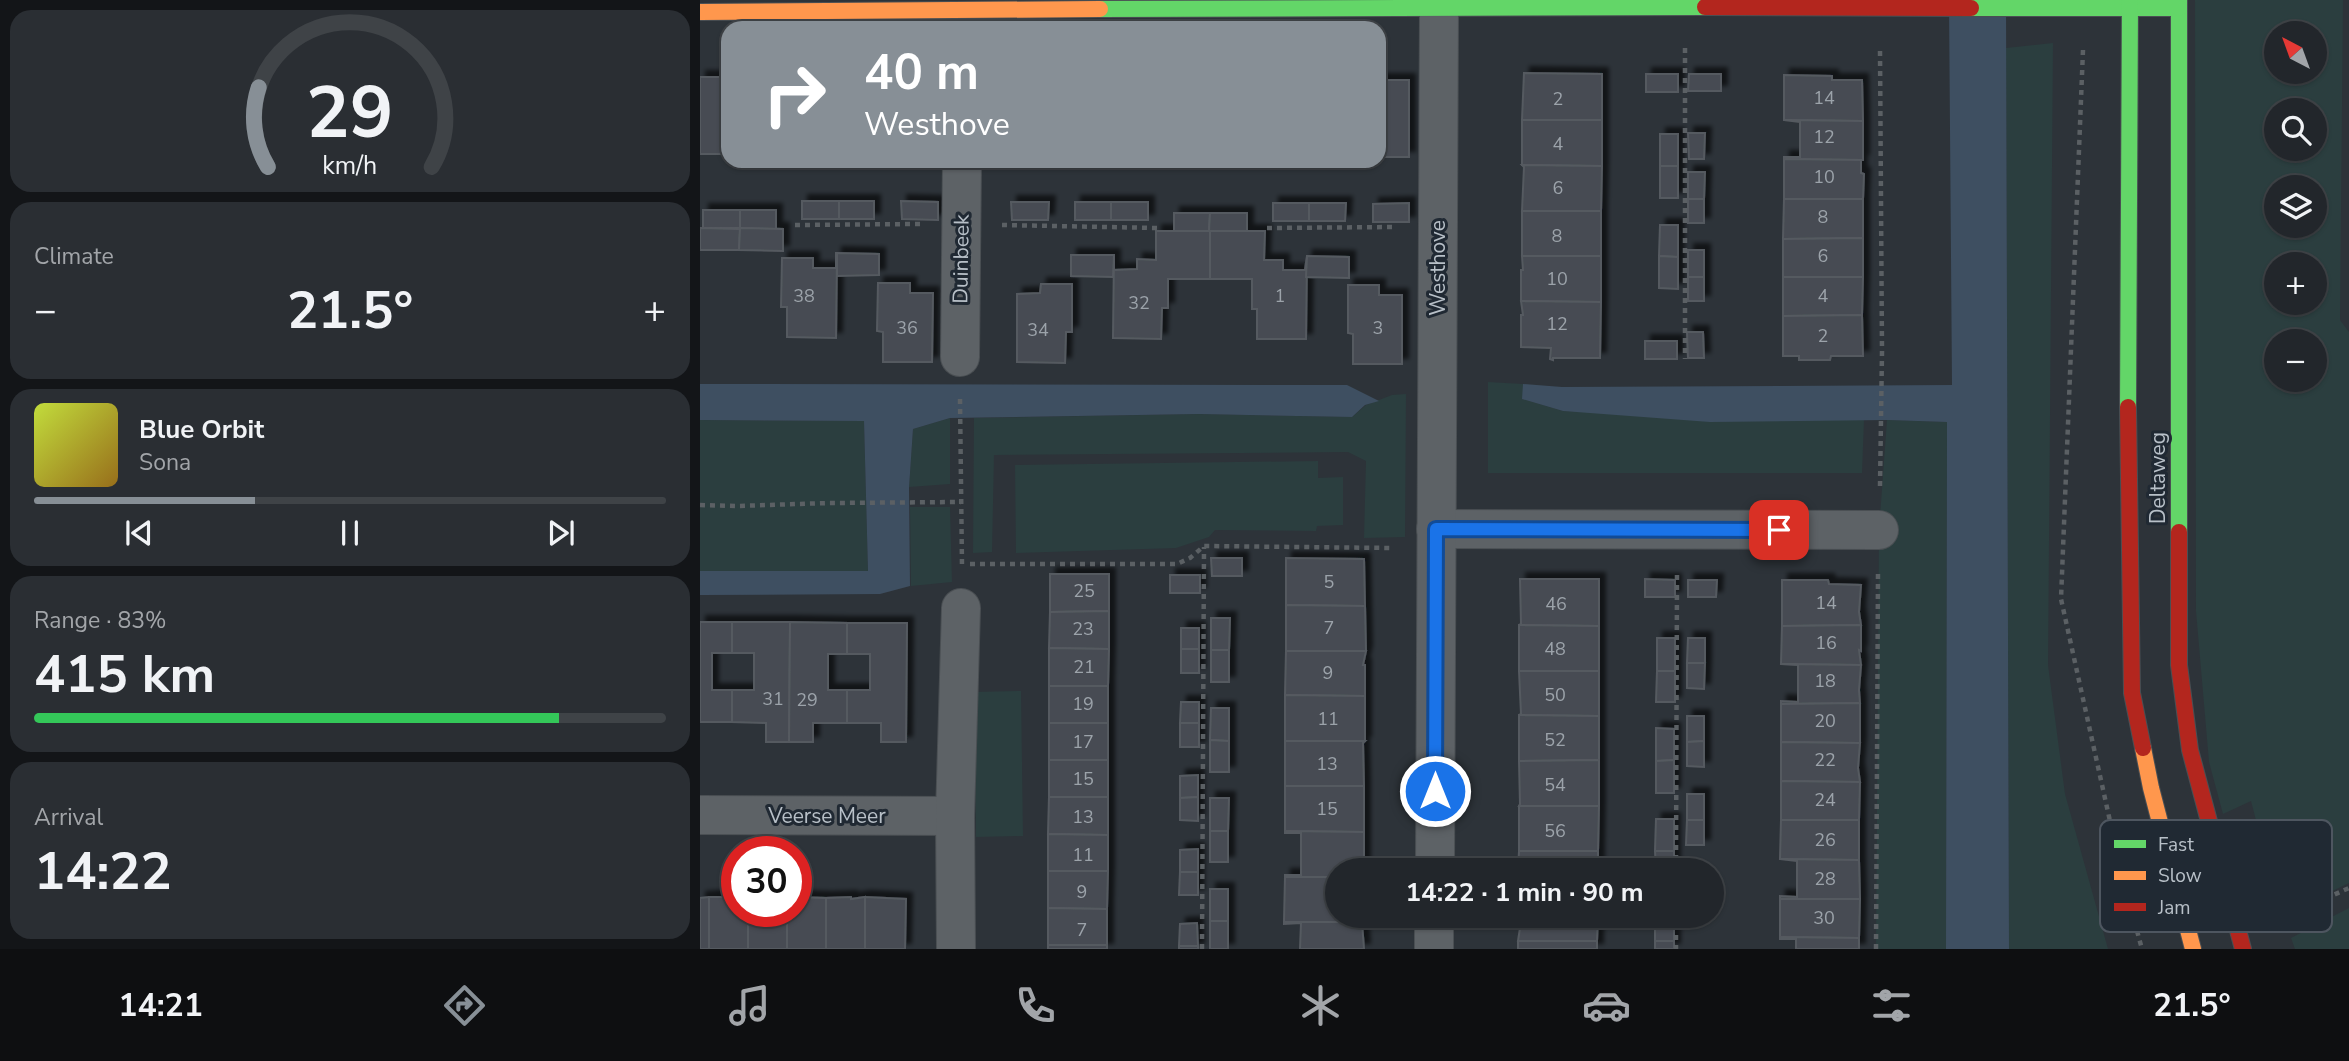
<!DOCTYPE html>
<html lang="en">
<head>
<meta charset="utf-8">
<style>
	:root { --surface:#22262b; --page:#2a2e33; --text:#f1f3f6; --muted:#a2a5a9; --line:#3f4347; --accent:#878f96 }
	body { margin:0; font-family:"Nunito Sans",sans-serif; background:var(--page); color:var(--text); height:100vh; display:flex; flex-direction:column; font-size:26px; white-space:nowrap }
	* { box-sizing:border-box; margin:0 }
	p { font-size:23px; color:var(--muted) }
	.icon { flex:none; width:38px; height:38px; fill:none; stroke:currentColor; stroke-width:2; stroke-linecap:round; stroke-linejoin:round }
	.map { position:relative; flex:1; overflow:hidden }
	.drawer { display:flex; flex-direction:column; gap:10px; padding:10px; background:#131518; width:700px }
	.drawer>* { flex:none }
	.guide { position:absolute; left:21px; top:21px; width:665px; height:147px; border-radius:21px; box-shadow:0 2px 5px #0004,0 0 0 2px var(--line); background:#878f96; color:#fff; overflow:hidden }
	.needle { width:46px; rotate:319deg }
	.fabs { position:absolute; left:1564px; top:21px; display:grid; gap:14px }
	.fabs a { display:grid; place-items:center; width:63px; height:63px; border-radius:50%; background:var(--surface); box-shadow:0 2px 5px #0004,0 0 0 2px var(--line); font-size:35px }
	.speed { position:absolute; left:21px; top:836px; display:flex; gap:14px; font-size:35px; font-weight:700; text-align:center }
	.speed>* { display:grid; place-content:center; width:91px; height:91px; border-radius:50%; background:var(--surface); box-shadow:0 2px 5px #0004,0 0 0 2px var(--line); line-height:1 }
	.speed .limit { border:10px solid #d22; background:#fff; color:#111 }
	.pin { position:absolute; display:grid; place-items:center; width:60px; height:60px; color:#fff; margin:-30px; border-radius:14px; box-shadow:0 4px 10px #0006 }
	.me { position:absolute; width:77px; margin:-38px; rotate:0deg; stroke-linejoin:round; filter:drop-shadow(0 0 5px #0008) }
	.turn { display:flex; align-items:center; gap:24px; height:147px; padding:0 28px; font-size:32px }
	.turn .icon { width:91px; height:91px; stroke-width:2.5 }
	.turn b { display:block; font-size:49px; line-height:60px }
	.big { font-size:52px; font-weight:700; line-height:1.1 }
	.drawer .tile { flex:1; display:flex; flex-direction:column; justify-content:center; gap:10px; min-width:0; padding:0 24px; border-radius:21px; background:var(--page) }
	.drawer .dial { align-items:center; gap:0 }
	.dial svg { height:182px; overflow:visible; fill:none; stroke:var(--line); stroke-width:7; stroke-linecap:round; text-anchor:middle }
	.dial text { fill:var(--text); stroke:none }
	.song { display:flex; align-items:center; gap:21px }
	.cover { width:84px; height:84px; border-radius:10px; background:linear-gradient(135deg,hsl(70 70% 55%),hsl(40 70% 35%)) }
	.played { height:7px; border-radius:4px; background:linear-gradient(90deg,var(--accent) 35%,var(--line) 35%) }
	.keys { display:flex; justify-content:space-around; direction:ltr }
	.heat { display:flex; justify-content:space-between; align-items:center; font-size:38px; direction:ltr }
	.charge { height:10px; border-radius:5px; background:linear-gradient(90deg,#34c759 83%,var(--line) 0) }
	.trip { position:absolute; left:625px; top:858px; width:399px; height:70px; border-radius:35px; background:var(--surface); box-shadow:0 2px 5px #0004,0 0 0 2px var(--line); font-weight:700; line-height:70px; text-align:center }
	.tab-bar { display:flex; height:112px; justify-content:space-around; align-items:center; background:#0e0f11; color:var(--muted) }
	.tab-bar .icon { width:49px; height:49px }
	.tab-bar .active { color:var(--accent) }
	.tab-bar b { font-size:32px; color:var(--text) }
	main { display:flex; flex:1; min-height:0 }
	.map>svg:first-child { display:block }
</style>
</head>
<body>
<main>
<section class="drawer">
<div class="tile dial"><svg viewBox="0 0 100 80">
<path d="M14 69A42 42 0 1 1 86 69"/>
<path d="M14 69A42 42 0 0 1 10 34" stroke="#878f96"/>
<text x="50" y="56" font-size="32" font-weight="700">29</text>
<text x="50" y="72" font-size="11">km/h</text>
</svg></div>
<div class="tile"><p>Climate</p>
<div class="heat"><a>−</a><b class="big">21.5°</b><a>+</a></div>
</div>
<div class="tile">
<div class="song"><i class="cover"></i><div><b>Blue Orbit</b><p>Sona</p></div></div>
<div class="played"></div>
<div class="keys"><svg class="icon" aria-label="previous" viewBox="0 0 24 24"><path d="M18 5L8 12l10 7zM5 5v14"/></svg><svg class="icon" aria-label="pause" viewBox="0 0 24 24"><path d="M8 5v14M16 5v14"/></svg><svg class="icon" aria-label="next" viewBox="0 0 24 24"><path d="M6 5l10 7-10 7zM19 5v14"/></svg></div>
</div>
<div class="tile"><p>Range · 83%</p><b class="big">415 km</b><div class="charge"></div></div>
<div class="tile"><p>Arrival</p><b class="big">14:22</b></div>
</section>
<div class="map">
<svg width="1649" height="949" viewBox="0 0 1649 949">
	<defs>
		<filter id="shadow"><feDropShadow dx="6" dy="-6" stdDeviation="2" flood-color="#0009"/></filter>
	</defs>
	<rect width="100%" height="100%" fill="#2d3339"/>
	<g fill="#2b3e3f" fill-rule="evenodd">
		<path d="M1495 0H1643L1640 320 1649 332V883L1581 916 1551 801 1523 814 1509 762 1496 611ZM1577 33H1615V72H1577ZM1577 110H1615V149H1577ZM1577 187H1615V226H1577ZM1577 264H1615V303H1577ZM1577 341H1615V380H1577Z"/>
		<path d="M1353 43 1348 665 1365 794 1408 949H1309L1306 48Z"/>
		<path d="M788 382 823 384V399L863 411 1164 420 1162 473H788Z"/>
		<path d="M706 394 705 537 664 538 666 461 648 452 294 455 292 552 273 553 274 418 499 414 652 417 666 405 692 395Z"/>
		<path d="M250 418V484L209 487 213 429Z"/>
		<path d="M0 420 164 421 168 571H0Z"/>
		<path d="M1187 420 1247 422 1246 949H1176L1179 530Z"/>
		<path d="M618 461V478L643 477V525L617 526 616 531 515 530 509 537 476 548 316 553 315 465Z"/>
		<path d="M210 507H250L252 582 211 586Z"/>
		<path d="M321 691 323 836 276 837 274 692Z"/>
		<path d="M1649 908V949H1595L1591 938Z"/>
	</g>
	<g fill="#3e4f61">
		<path d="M1249 0H1306L1309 949H1246L1247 422 1187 420 1010 422 863 411 822 399 823 384 862 387 1252 385Z"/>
		<path d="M0 384 647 385 679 401 665 405 652 417 499 414 250 418 213 429 209 488 210 586 180 594 0 595V571H168L164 421 0 420Z"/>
	</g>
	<g fill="#474c52" stroke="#555a60" stroke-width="2" filter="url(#shadow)">
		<path d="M824 73 902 74V120H822Z"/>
		<rect x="946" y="74" width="32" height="18"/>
		<path d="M989 74H1021V91H988Z"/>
		<path d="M1084 75 1132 76V80H1162L1163 121 1084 120Z"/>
		<rect x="0" y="77" width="28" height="77"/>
		<rect x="679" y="80" width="30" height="77"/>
		<path d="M822 120H902V166L822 165Z"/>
		<path d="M1084 120 1163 121V160L1084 159V157H1100V122Z"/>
		<path d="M988 133H1005L1004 159H989Z"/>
		<rect x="960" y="134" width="18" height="32"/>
		<path d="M1084 159 1163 160H1161V173L1164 174 1163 199H1084Z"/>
		<path d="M822 165 902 166 901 211H822L824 167Z"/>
		<rect x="960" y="166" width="18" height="32"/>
		<path d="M988 172H1005L1004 199H988Z"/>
		<rect x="988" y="199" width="16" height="24"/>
		<path d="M1084 199H1163V238L1083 239Z"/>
		<rect x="102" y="201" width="37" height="18"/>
		<rect x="139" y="201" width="35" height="18"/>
		<path d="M201 201 238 202V220L202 219Z"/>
		<path d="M311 202H349L348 220H312Z"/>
		<rect x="375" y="202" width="36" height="18"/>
		<rect x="411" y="202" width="37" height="18"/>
		<rect x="573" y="203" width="36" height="18"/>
		<path d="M609 203H646L645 221H609Z"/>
		<path d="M709 203V222H673V204Z"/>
		<rect x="3" y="210" width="37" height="18"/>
		<path d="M40 210H76V229L40 228Z"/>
		<rect x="822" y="211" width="79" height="45"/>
		<path d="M474 213H510L509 231H474Z"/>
		<path d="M510 213H547V231H509Z"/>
		<path d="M960 225H978V257L959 256Z"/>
		<path d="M0 228 40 229 39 250H0Z"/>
		<path d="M40 228 83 229V251L39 250Z"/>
		<path d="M456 231H510V279H468V308H462L461 339 413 338 414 255V270L437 269V259L456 260Z"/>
		<path d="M510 231H565L564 260H583V270H605L607 256 606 339H557V309H552V279H510Z"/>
		<path d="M1163 238V277H1083V239Z"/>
		<rect x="988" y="250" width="16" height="27"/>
		<path d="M136 253H137L136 338 87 337V307H81L82 258H113V268H136Z"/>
		<path d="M137 253 179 254V275L137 276Z"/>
		<path d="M371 255H414L413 277 371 276Z"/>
		<path d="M607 256 649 257V278L606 277Z"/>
		<path d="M822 256H901V302L821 301V270H823Z"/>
		<path d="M959 256 978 257V289L959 288Z"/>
		<rect x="988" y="277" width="16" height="24"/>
		<path d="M1083 277H1163L1162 315 1083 316Z"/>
		<path d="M178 283H210V293H233L232 362H183V332L177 331Z"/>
		<path d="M341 284H372V332H366L365 363 317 362V294L340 293Z"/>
		<path d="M648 285H679V295H702V364H653V334L648 333Z"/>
		<path d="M821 301 901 302 900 358H853V360L850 359 851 348 821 347V315H823Z"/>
		<path d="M1162 315 1163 356H1131L1130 360H1099V356H1083V316Z"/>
		<path d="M987 332H1003L1004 358H988Z"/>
		<rect x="945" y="341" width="32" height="18"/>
		<path d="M511 558H542V576H512Z"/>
		<path d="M586 558 664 559 665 606 586 605Z"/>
		<path d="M350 574H409V611L350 612Z"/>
		<rect x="470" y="575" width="30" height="18"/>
		<path d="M820 579H899V626L819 625 821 624Z"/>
		<path d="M945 579 975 580V597H945Z"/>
		<path d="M988 580H1017L1016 597H988Z"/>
		<path d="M1082 580H1128L1129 584 1161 585 1159 612 1161 625 1082 626Z"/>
		<path d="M586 605 665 606 666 651H586Z"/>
		<path d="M409 611V649L349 648 350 612Z"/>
		<path d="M511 618H530L529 650H511Z"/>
		<path d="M0 622H32V653H12V690H32V722H0Z"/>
		<path d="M32 622H90L89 742H66V723L32 722V690H54V653H32Z"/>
		<path d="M90 622 147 623V654H128V690H147V723H113V742H89Z"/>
		<path d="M147 623H207L206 742H181V723H147V690H170V654H147Z"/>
		<path d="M819 625 899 626V671H819Z"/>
		<path d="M1161 625V651L1159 650 1161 665 1081 664 1082 626Z"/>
		<rect x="481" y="628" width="18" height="21"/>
		<rect x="957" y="638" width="18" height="33"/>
		<path d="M988 638H1005V663H987Z"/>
		<path d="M349 648 409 649 408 686H349Z"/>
		<rect x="481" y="649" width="18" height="24"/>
		<rect x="511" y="650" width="18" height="32"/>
		<path d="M586 651H666L663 665H665V696L585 695Z"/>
		<path d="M987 663H1005L1004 689 987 688Z"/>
		<path d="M1081 664 1161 665 1159 690 1160 703 1081 704V701L1098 702V665Z"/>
		<path d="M819 671H899V716L819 715 821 714Z"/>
		<path d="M957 671H975V702H956Z"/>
		<rect x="349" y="686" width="59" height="37"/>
		<path d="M585 695 665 696V741H585Z"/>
		<path d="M481 702H499V723H480Z"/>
		<path d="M1160 703V743L1081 742V704Z"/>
		<path d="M511 708H529V741L510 740Z"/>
		<path d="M819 715 899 716V760L819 761Z"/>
		<path d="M987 716H1004V741L987 742Z"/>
		<rect x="349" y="723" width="59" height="37"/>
		<rect x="480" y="723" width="19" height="24"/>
		<path d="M956 728 974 729V760L956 761Z"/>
		<path d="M510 740 529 741V772H510Z"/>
		<path d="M585 741H665L663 743 664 786H585Z"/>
		<path d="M1004 741V767L987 766V742Z"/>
		<path d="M1081 742 1160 743 1158 768 1160 782 1081 781Z"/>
		<rect x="349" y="760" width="59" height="37"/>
		<path d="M899 760V806H819L820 804 819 761Z"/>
		<path d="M974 760V793H956V761Z"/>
		<path d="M498 775V797L480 798V776Z"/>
		<path d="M1081 781 1160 782 1159 820H1081Z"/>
		<path d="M585 786H664V832L585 831Z"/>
		<rect x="987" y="794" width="17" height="26"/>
		<path d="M349 797H408V835L348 834Z"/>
		<path d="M498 797V821L480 820V798Z"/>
		<path d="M510 798H529L528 831H510Z"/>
		<path d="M819 806H899L898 851H819Z"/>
		<path d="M956 819H974V851H955Z"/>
		<path d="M987 820H1004V845H986Z"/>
		<path d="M1081 820H1159V860L1080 859Z"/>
		<rect x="510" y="831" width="18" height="31"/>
		<path d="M585 831 664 832V870H637V877H585V875H601V833H585Z"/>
		<path d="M348 834 408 835V871H348Z"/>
		<path d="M498 849V872H480V850Z"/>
		<path d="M819 851H898V870H818Z"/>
		<path d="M955 851H974V870H956Z"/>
		<path d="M1080 859 1159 860 1160 899H1080V896L1097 897V861Z"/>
		<path d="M348 871H408L407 909 348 908Z"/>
		<path d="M480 872H498V895H479Z"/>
		<path d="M585 877H637V915H664V922H584Z"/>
		<rect x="510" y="889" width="18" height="32"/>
		<path d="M9 897H34L37 898V912H48V949H9Z"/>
		<path d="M9 897V949H0V898Z"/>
		<path d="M96 897 126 898V949H87V912H96Z"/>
		<path d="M151 897V899L165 897V949H126V898Z"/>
		<path d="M165 897 206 899 205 949H165Z"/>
		<path d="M1080 899H1160L1159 938 1080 937Z"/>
		<path d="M348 908 407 909V945H348Z"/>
		<rect x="48" y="912" width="39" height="37"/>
		<path d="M818 915H898L897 941H818L820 928 818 927Z"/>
		<rect x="955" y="915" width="19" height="26"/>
		<rect x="986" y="915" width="17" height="8"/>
		<rect x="510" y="921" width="18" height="28"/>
		<path d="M584 922H664L662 923 664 949H600L601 923 584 924Z"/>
		<path d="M497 923 498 946H479L480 924Z"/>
		<path d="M1080 937 1159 938V949H1096V939H1080Z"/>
		<rect x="818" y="941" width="79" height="8"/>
		<rect x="955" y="941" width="19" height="8"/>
		<rect x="348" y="945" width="59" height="4"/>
		<rect x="479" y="946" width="19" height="3"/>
	</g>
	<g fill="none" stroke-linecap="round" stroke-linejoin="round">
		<g stroke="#4a4f53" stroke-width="40">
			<g id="street">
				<path d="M260 357 262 161"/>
				<path d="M736 529 1179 530"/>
				<path d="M0 815 255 816"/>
				<path d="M735 870 739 7"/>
				<path d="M256 949 255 816 261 608"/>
				<path d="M734 949V915"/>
			</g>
		</g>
		<g stroke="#4a4f53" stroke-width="18">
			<g id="fast">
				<path d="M1479 0V532"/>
				<path d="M1271 8H1479"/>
				<path d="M400 9 1005 7"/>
				<path d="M1428 407 1430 0"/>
			</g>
		</g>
		<g stroke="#4a4f53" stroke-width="18">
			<g id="slow">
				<path d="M0 12 400 9"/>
				<path d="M1443 748 1451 788 1493 949"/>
			</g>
		</g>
		<g stroke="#4a4f53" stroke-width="18">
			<g id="jam">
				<path d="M1005 7 1271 8"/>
				<path d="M1428 407 1432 693 1443 748"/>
				<path d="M1479 532V665L1490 750 1543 949"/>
			</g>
		</g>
		<g stroke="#5b6064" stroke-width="4.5" stroke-dasharray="5 5" stroke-linecap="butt">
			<path d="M985 48V359"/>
			<path d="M1383 50 1361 599 1423 880 1442 949"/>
			<path d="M95 225 220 224"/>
			<path d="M302 225 458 228"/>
			<path d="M567 228 696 227"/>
			<path d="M260 399 262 566"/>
			<path d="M1180 486 1182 352 1180 50"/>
			<path d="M0 505 37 506 129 503 261 502"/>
			<path d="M270 564H477L490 558 504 546 693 548"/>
			<path d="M976 870 977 573"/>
			<path d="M976 915V949"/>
			<path d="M1580 919 1649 888"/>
			<path d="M502 949 504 547"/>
			<path d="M1176 949 1178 572"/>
		</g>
		<use href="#street" stroke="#5d6266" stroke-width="38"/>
		<use href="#fast" stroke="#63d668" stroke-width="16"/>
		<use href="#slow" stroke="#ff974d" stroke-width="16"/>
		<use href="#jam" stroke="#b3261e" stroke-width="16"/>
	</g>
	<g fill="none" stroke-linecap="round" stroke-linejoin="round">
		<g stroke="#114b97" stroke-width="18">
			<path id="route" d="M735 791 736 529 1079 530"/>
		</g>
		<use href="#route" stroke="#1a73e8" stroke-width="12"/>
	</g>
	<g text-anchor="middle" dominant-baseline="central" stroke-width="6" stroke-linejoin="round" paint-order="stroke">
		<g font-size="18" fill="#9ca3aa">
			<text x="1124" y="98">14</text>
			<text x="858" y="99">2</text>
			<text x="1124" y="137">12</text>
			<text x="858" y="144">4</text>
			<text x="1124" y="177">10</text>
			<text x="858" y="188">6</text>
			<text x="1123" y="217">8</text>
			<text x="857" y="236">8</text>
			<text x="1123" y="256">6</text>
			<text x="857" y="279">10</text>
			<text x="104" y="296">38</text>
			<text x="580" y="296">1</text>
			<text x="1123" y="296">4</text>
			<text x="439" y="303">32</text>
			<text x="857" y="324">12</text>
			<text x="207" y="328">36</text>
			<text x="678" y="328">3</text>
			<text x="338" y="330">34</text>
			<text x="1123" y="336">2</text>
			<text x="629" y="582">5</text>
			<text x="384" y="591">25</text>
			<text x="1126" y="603">14</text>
			<text x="856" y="604">46</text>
			<text x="629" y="628">7</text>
			<text x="383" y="629">23</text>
			<text x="1126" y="643">16</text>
			<text x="855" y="649">48</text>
			<text x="384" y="667">21</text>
			<text x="628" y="673">9</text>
			<text x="1125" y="681">18</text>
			<text x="855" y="695">50</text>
			<text x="73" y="699">31</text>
			<text x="107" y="700">29</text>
			<text x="383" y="704">19</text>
			<text x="628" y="719">11</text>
			<text x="1125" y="721">20</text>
			<text x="855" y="740">52</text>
			<text x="383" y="742">17</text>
			<text x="1125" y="760">22</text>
			<text x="627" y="764">13</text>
			<text x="383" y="779">15</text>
			<text x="855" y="785">54</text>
			<text x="1125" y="800">24</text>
			<text x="627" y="809">15</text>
			<text x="383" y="817">13</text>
			<text x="855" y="831">56</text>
			<text x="1125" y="840">26</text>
			<text x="383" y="855">11</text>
			<text x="1125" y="879">28</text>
			<text x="382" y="892">9</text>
			<text x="1124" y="918">30</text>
			<text x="382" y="930">7</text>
		</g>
		<g font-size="21" fill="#b8c0c8" stroke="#202933">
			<text transform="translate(261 259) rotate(-89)">Duinbeek</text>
			<text transform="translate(738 268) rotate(-90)">Westhove</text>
			<text transform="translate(1458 478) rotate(-90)">Deltaweg</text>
			<text x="127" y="816">Veerse Meer</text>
		</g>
	</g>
	<rect x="1400" y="820" width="232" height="112" rx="10" fill="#202933" stroke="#4e5660" stroke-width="2"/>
	<rect x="1414" y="840" width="32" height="8" fill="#63d668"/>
	<rect x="1414" y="871" width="32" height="9" fill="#ff974d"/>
	<rect x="1414" y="903" width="32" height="8" fill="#b3261e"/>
	<g font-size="19" fill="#b8c0c8">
		<text x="1458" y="851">Fast</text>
		<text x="1458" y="882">Slow</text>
		<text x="1458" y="914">Jam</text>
	</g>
</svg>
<div class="fabs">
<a><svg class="needle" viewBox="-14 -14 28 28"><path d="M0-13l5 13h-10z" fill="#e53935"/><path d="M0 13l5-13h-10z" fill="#a2a5a9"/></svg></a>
<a><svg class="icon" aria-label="search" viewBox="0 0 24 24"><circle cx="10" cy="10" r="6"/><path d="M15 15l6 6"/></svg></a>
<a><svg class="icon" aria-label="layers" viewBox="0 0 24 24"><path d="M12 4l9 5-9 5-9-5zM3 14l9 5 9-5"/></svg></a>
<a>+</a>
<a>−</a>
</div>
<div class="speed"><div class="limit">30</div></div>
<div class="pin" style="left:1079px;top:530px;background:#d93025"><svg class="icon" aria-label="arrive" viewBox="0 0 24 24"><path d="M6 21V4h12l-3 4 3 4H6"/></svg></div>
<svg class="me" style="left:735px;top:791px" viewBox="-20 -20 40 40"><circle r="17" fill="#1a73e8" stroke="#fff" stroke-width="3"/><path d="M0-11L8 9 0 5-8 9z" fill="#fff"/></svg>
<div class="trip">14:22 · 1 min · 90 m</div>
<div class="guide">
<div class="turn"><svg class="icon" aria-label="right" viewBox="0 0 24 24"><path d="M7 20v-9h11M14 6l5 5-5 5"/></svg><div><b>40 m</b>Westhove</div></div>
</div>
</div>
</main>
<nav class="tab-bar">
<b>14:21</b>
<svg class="icon active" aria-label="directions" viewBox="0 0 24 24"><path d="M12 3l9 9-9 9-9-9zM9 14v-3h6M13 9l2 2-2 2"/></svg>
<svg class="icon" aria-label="music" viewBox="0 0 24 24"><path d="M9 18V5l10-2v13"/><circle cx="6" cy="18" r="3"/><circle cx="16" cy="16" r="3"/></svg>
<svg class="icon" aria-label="phone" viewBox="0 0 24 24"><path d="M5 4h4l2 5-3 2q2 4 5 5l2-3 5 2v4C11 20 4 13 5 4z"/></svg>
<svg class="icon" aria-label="climate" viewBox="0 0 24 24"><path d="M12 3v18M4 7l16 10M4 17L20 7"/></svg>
<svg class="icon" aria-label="car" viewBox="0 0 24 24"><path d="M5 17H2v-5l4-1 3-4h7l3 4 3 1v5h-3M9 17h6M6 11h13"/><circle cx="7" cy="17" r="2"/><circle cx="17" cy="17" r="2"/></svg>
<svg class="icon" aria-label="filters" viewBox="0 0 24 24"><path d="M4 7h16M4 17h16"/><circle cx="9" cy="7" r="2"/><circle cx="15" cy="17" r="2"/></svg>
<b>21.5°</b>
</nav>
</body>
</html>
